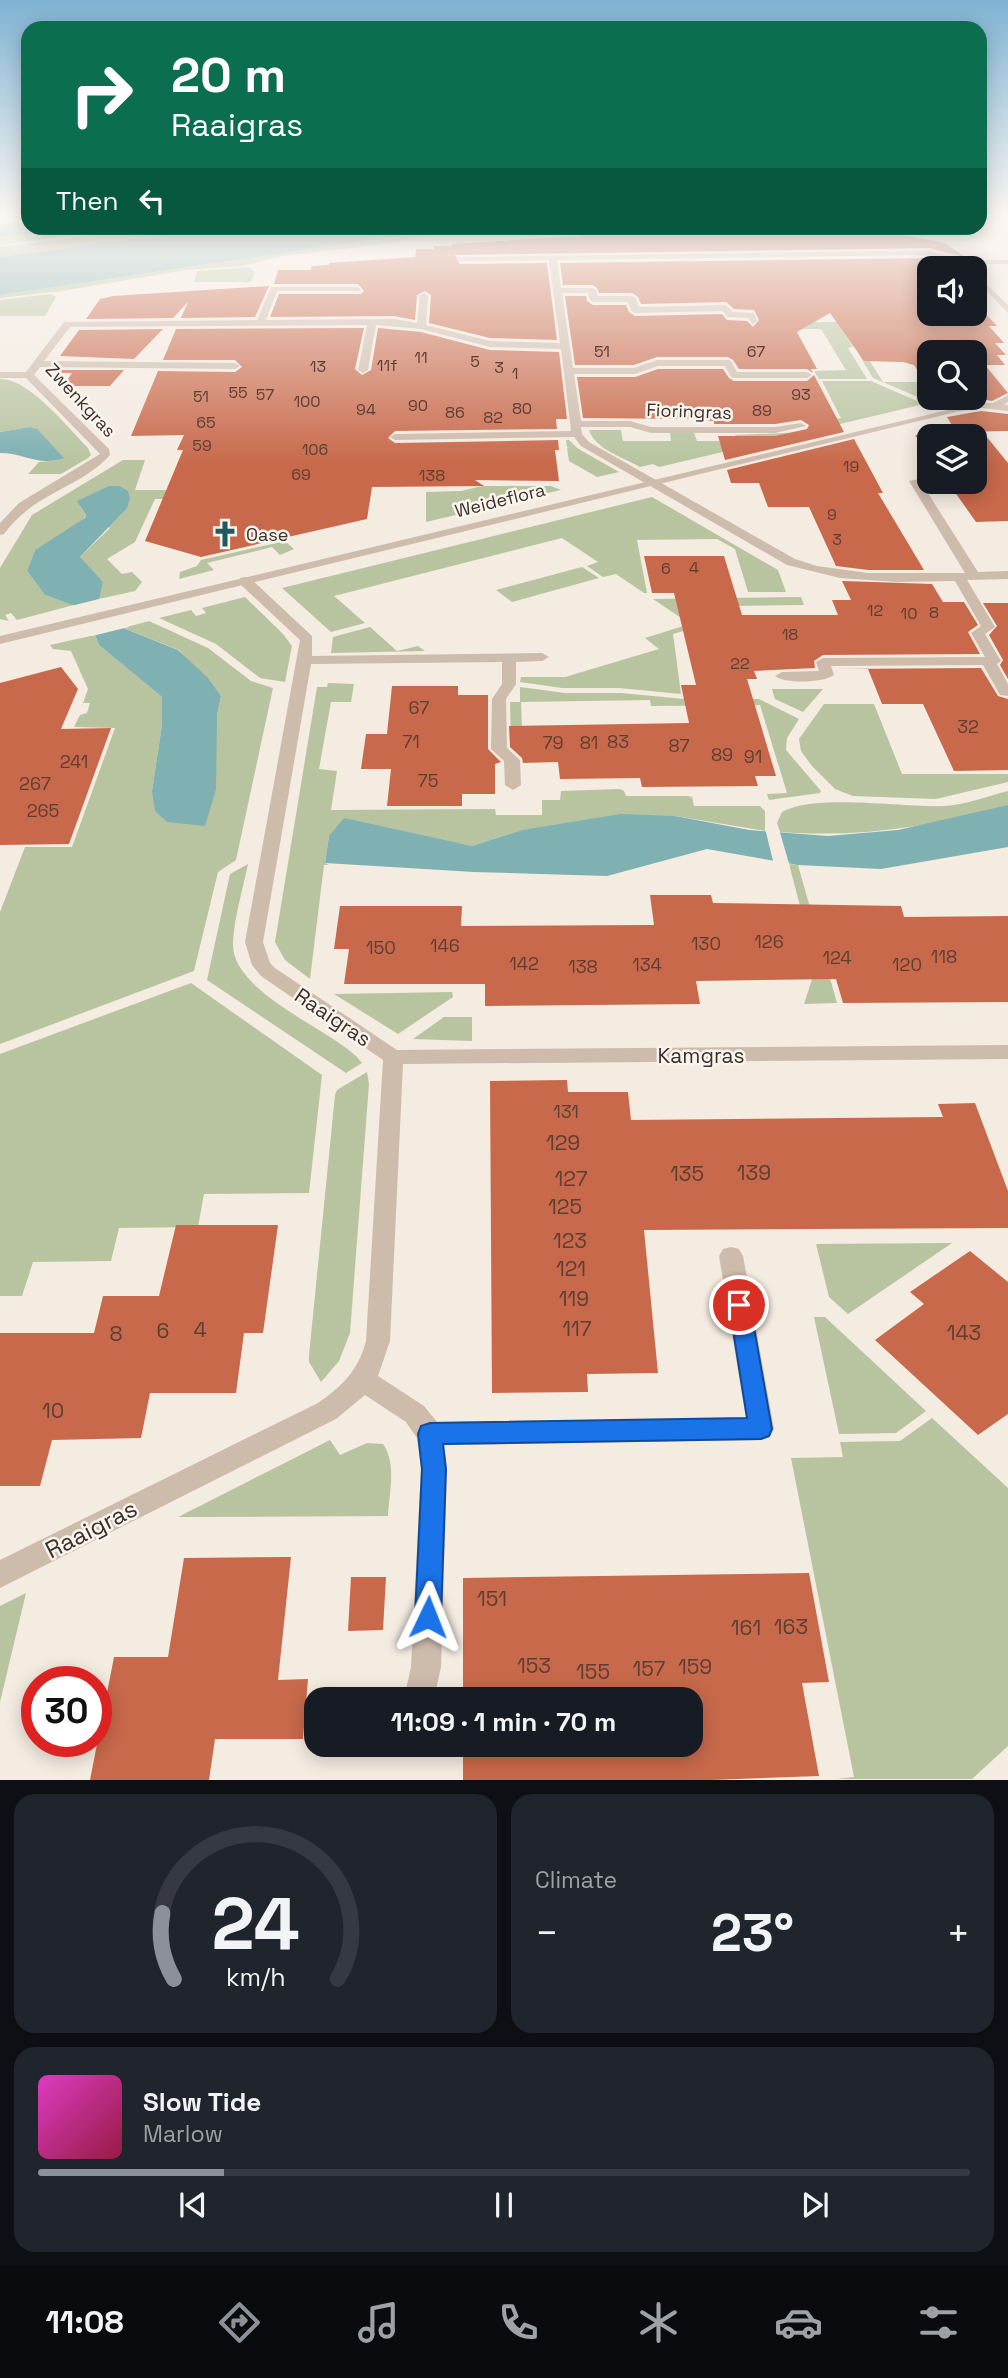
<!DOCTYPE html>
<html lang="en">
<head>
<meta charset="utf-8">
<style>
	:root { --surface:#171b24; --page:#20242c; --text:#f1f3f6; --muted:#9ea1a6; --line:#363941; --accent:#8c9099 }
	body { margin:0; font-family:"Space Grotesk",sans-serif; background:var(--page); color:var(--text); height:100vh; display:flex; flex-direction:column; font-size:26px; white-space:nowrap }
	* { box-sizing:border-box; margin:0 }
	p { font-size:23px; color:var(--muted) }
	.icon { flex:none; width:38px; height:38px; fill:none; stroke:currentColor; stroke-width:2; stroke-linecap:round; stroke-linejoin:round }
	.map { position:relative; height:1780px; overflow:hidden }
	.panel { display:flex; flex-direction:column; gap:14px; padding:14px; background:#0d0f14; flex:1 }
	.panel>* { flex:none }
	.hud { position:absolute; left:21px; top:21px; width:966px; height:214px; border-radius:21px; box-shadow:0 4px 18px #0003; background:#0b6e4f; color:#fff; overflow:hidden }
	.controls { position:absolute; left:917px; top:256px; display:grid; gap:14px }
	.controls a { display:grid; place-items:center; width:70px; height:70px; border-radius:14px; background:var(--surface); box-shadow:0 4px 18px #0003; font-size:35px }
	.speed { position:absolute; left:21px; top:1666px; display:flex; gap:14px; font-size:35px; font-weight:700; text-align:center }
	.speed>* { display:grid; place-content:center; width:91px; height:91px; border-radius:50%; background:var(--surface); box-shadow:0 4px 18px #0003; line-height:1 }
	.speed .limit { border:10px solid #d22; background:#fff; color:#111 }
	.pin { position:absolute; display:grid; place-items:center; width:60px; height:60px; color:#fff; margin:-30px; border:4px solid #fff; border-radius:50%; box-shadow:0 2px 7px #0007 }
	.me { position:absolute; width:77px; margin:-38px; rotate:2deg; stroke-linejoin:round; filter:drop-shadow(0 0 5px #0008) }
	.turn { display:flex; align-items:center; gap:24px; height:147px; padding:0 35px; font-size:32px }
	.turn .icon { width:91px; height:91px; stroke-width:2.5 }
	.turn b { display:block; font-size:49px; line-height:60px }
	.then { display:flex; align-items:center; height:66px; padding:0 35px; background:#0003; gap:14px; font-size:26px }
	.big { font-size:52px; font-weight:700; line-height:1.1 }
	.panel .widget { flex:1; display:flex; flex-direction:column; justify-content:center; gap:10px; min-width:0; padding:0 24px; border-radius:21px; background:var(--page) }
	.panel .dial { align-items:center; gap:0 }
	.dial svg { height:182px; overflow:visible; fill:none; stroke:var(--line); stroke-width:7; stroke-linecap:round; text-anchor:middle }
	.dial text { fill:var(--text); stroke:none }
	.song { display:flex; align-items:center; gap:21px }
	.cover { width:84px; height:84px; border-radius:10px; background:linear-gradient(135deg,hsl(310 70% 55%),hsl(340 70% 35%)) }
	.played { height:7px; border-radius:4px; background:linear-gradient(90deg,var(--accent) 20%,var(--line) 20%) }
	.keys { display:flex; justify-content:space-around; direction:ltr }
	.heat { display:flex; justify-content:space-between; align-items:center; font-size:38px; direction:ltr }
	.panel .tiles { flex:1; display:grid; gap:14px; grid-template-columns:1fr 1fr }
	.widget:last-child { grid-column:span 2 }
	.trip { position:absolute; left:304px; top:1687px; width:399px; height:70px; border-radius:21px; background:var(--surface); box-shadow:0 4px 18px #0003; font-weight:700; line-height:70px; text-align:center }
	.tabs { display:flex; height:112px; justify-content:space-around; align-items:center; background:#090b0e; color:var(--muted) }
	.tabs .icon { width:49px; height:49px }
	.tabs .selected { color:var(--accent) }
	.tabs b { font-size:32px; color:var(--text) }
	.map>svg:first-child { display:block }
</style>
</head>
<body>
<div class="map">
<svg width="1008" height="1780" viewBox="0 0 1008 1780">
	<rect width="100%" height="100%" fill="#f4ebe1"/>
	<g fill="#b8c4a0">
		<path d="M78 228H131L0 245V237Z"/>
		<path d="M154 228H216L0 257V247Z"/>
		<path d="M451 228H511L460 230 369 246 283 256 242 266 186 270 62 291 0 298V295Z"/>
		<path d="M250 267 255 272 251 282H194L197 271Z"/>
		<path d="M51 294 56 297 45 316H0V300Z"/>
		<path d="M791 322H837L853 347 848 348 867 379H819L814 371 846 370 821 329H794Z"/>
		<path d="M858 353 869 360 883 382H929V397H951L930 402 873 378Z"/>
		<path d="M0 379C30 379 67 427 88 448L91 455 88 458 61 474H28L39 462 58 460 29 427 0 432Z"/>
		<path d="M822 381H871L924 404 815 430 821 421 841 418Z"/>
		<path d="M589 430H621L623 441H671L670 433H694L697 441H737L735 435 808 432 659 467 653 464 640 467C624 458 595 449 589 430Z"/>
		<path d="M566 440H569L577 448 619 472 597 477 569 461 567 448 570 447H567Z"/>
		<path d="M123 460H145L135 490H227L220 499H155L135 542 107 559 122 574 132 572 142 582 135 591 99 599 103 582 82 563 80 557 110 528 80 506 86 515 82 522 35 550 27 571 45 595 74 605 17 620 11 613 5 615 9 621 0 619V568L32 515Z"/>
		<path d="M482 486H551L561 490 426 522V492L461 491Z"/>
		<path d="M652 497 778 570 786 592H748L735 549 717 539 637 540 647 593H644L616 574 603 577 587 566 598 562 562 538 334 596 365 623 331 632 282 588Z"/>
		<path d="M285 541 294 549 280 555 272 547 207 563 214 570 179 579 180 572 197 566 201 560Z"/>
		<path d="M582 567 599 578 512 602 496 590Z"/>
		<path d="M245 597 283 634 292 646 285 682 260 678 216 644 159 618 191 610 196 616 206 613 202 608Z"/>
		<path d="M801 597 804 605 733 606 704 625 673 634 681 694 619 688H562L520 682 521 677H565L659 649 645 638 690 624 653 599Z"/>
		<path d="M149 621 208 648 251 681 273 688 236 860 218 872 194 971 0 1044V912L25 847H72L115 728 74 727 80 715 87 713 90 703H83L88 689 71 651 53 649 50 645 95 635 99 645 162 697V725L152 791 217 715 221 696 179 650 123 628Z"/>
		<path d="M370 627 397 651 418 646 425 651 331 653 333 637Z"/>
		<path d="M328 683 354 684 351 702H331L319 769 337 771 331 810 495 809 496 815H542V800H560L561 791 620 789 624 791 626 796H688L692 797 694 806H760L765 811V831L675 816 522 830 472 846 452 842 329 836 325 863 329 865H324L310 979 285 960 275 942 317 687H327Z"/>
		<path d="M520 687 565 693H621L684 699H759L799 719 787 738 786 750 821 791 820 793 769 800 767 794 787 793 760 705 651 706 650 700 521 702 523 753 511 746 510 702H520Z"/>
		<path d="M772 689H823L803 712 775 699Z"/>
		<path d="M824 704H874L902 774H1008V782L936 799 853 796 835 789 812 766 801 751 799 739Z"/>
		<path d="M1008 791V805C931 827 859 838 780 832L777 823 782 812C815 793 904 808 944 806 965 805 988 796 1008 791Z"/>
		<path d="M248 864C243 889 234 917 233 943 231 991 325 1027 356 1056L362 1063 346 1073 207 980 230 874Z"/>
		<path d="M789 864 798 865 837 1003 804 1004 816 967Z"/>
		<path d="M191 983 322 1075 309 1193 204 1194 198 1227 119 1228 111 1261 33 1262 22 1296H0V1054Z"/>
		<path d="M452 992 453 997 398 1034 334 994Z"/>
		<path d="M444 1017H472V1041L413 1039Z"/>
		<path d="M367 1072 369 1084 350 1333 339 1361 321 1382 309 1362V1355L335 1095 337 1090Z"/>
		<path d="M952 1243 848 1314 829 1297 816 1244Z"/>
		<path d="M814 1317H825L926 1411 896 1433 839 1434Z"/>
		<path d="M932 1418 1008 1488V1746L972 1779H837L854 1777 791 1458 843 1457 840 1442 900 1441Z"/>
		<path d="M330 1440 340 1455 367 1443 383 1444C397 1464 389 1493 388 1516L178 1517Z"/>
		<path d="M26 1593 0 1702V1606Z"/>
	</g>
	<g fill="#7fb0b2">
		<path d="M28 221V228H78L0 237V225Z"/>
		<path d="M216 228H451L0 295V257Z"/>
		<path d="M29 427 37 429 64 458C38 467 25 453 0 453V432Z"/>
		<path d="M109 486H119L128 491 130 498 127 508 80 557 103 582 99 600 123 628 178 650 207 677 221 696 217 715 216 789 205 826 167 822 155 811 152 791 162 725V697L99 645 95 635 73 605 45 595 27 571 35 550 85 518 86 515 77 501Z"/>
		<path d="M1008 805V847L881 869 798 865 707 849 607 876 474 872 325 863 329 836 344 818 472 846 522 830 621 814 675 816 749 830 828 836 898 830Z"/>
	</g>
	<g fill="#f4ebe1">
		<path d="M103 598 129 627 92 636 67 607Z"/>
		<path d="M765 828 779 829 790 867 774 865Z"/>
	</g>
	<g fill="#c8694b">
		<path d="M580 228H867L945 243 965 257 929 248 455 255 460 264 547 263 557 340 490 338 429 323 431 295 425 291 417 295 415 320 394 316 270 317 279 294H361L364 291 358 284H274L278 270H311L312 266 329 265V263L415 257 416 249H434V246H452V244L581 236Z"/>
		<path d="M929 258 953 263 958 268H929V313H975V293L987 304 977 305 997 326H989L1004 343H995L1006 355H997L1005 365H985L1008 393 992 401 980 399 942 409 934 397H975V352H929V389L914 365 903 362 864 361 830 313 797 332 817 369H811L813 373 807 369H739L733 360 728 357H657L634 365H575L565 296H586L587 301 593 305H626L629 312 635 316 722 314 727 320 747 321 753 327 759 320 754 310 734 309 726 302 641 304 638 297 632 293H599L597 288 592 285H563L560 263Z"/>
		<path d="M269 286 255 317 181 318 188 302 173 318 86 319 100 299 113 296Z"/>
		<path d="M364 328 355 369 362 375 371 370 378 328 421 332 490 350 559 352 567 419H556L557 429 395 431 388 438 395 443 558 440 559 450H555L559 481 475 480 484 486 372 487 367 519 201 557 145 541 183 450H177L184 435 131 436 158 371 235 372 242 367 235 360H163L176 329Z"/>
		<path d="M163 329 134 359 60 356 79 330Z"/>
		<path d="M658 369H723L729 378 734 381H807L814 375 844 432 725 460 718 436H775L807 429 809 425 801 420 775 424H714V421L686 419 583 418 577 377H635Z"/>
		<path d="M62 370H124L110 386H63L72 373H59Z"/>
		<path d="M981 411 1008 414V431L956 432 947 417Z"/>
		<path d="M915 435 986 436 1008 463V521L976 522 947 481H975V436H929V455Z"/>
		<path d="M854 439 883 493H878L924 570H868L836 566 809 507H768L759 483H731L727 470Z"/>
		<path d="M644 556H724L742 615H838L832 600H851L842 581 932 584 943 602H964L978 625 968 632 980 654 823 655 814 661 815 668 754 671 757 679H747L776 776H755L758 786 642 787 640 778 560 779 558 762 523 763 522 758 510 747 509 726 689 723 681 685H696L674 593H652Z"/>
		<path d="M983 603H1008V679L1000 665 1003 660 989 635 997 626Z"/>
		<path d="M61 667 78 689 61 729 111 728 69 844 0 845V683Z"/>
		<path d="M981 668 998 696 1008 699V770L954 771 923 704H882L868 669H835Z"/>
		<path d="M392 686H458V695H488V749L501 762 495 764V794H462V806H387L391 769H361L366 734H387Z"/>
		<path d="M650 895H711L713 903 901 906 904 917 1008 916V1002L843 1003 836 979 696 981 700 1004 485 1006V984H344L349 949H334L340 906H462L461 926 654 925Z"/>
		<path d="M567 1080 568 1092H628L631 1120 943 1117 938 1104 975 1103 1008 1191V1228L644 1230 658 1373 587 1374 588 1392 492 1393 490 1081Z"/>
		<path d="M176 1225H278L263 1333H244L236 1393H150L141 1438 52 1440 40 1486H0V1333H94L103 1296H159Z"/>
		<path d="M970 1251 1008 1282V1414L978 1435 875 1340 924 1304 910 1292Z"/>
		<path d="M291 1557 278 1680 308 1679 303 1739H215L209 1780H90L114 1657H168L184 1558Z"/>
		<path d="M809 1573 829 1682 802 1683 819 1776 711 1780H463V1745H691V1699H463V1578Z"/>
		<path d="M351 1577H386L383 1630 348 1631Z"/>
	</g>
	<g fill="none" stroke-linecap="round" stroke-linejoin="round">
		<g fill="#cdbbac" fill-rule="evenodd">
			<path d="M929 251 963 260H1008V264H968L972 268H963L954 261 929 255 557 260 561 288H592L596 290 597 296H632L636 299 639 307 726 305 733 312 754 313 757 321 753 324 748 318 727 317 723 311 635 313 631 310 628 302H593L589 299 588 293H562L573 368H634L657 360H728L731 361 737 372H807L812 375 807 378H734L731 377 725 366H658L635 374H574L581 421H630L651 427H775L801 423 806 426 775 433H651L630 427H581L582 434 589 442 795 559 817 566 868 573H965L909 481 919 479 978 572 1008 571V579L967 580 995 627 985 634 1001 661 997 664 1008 684V696L1000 695 983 665 831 666 834 675C824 683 785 684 775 676L782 672 819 671 816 662 823 658 985 657 971 633 981 626 955 581 897 582 840 578 787 565 581 446 574 437 395 440 390 437 395 434 571 431 561 349 490 347 421 329 376 325 368 370 363 373 358 370 367 325 70 327 44 361 235 363 240 366 235 369 40 367 34 375 109 449 110 455C79 489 36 491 4 534L0 535V523L19 503 100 454 26 378H0V372H26L64 322 257 320 271 287H358L361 291H277L266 320 394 319 417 323 420 295 424 293 428 295 426 325 490 341 560 343 549 260 460 261 457 257Z"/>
			<path d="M975 273 1008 305V313L975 279Z"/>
			<path d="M1008 395V402L999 408H991V404Z"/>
			<path d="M245 577 250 578 312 636V656L542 653 549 657 542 661 516 662V684L506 699 507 748 520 760 521 785 513 790 505 785 504 761 491 749 492 699 502 684V662L311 664 263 942 270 963 275 968 397 1050 1008 1045V1059L403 1064 390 1341 378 1376 424 1406 437 1422 746 1418 719 1256 723 1249 731 1247 739 1249 743 1256 774 1429 770 1437 761 1440 444 1445 447 1469 441 1667 434 1699H404L411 1667 421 1469 417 1438 406 1422 365 1395 336 1419 0 1588V1560L318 1403C342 1386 358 1371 366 1341L383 1060 261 976 252 965 245 942 300 640 240 584V578Z"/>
		</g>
		<path fill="#cdbbac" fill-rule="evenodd" d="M981 402 1008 405V411L981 408 956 412 0 644V636Z"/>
	</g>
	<linearGradient id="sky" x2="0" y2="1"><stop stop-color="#7eb2d2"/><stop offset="0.46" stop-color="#faf6f2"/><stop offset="1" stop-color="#faf6f2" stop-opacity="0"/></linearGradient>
	<rect width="1008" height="464" fill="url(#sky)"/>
	<path fill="#1a73e8" stroke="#114b97" stroke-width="2" d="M739 1296 747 1299 750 1305 772 1429 769 1436 761 1439 443 1444 446 1469 441 1617 437 1626 428 1630 419 1626 415 1617 422 1469 418 1434 421 1426 430 1423 747 1418 729 1305 732 1299Z"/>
	<defs>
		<g id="church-bare" transform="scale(2.1)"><path d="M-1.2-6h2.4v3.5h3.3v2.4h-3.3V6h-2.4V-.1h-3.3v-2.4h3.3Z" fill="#1f5a5e" stroke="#fbf5ee" stroke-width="2.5" paint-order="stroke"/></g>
	</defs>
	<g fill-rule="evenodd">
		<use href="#church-bare" x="225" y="534"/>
	</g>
	<g text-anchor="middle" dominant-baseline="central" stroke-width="5" stroke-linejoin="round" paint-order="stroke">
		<g font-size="16" fill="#5e3e33">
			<text x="602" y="351">51</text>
			<text x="756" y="351">67</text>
			<text x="421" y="357">11</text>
			<text x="475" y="361">5</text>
			<text x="387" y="365">11f</text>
			<text x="318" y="366">13</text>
			<text x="499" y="367">3</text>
			<text x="515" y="373">1</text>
			<text x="238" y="392">55</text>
			<text x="265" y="394">57</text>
			<text x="801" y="394">93</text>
			<text x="201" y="396">51</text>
			<text x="307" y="401">100</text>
			<text x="418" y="405">90</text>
			<text x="522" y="408">80</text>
			<text x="366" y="409">94</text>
			<text x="762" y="410">89</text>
			<text x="455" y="412">86</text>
			<text x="493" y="417">82</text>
			<text x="206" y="422">65</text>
			<text x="202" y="445">59</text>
			<text x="315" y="449">106</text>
			<text x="851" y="466">19</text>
			<text x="301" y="474">69</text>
			<text x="432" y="475">138</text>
			<text x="832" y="514">9</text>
			<text x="837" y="539">3</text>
			<text x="694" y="567">4</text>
			<text x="666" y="568">6</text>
			<text x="875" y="610">12</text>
			<text x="934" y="612">8</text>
			<text x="909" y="613">10</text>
			<text x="790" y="634">18</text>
			<text x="740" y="663">22</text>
		</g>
		<g font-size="18" fill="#3b302b" stroke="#fbf5ee">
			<text transform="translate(81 400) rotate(47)">Zwenkgras</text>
			<text transform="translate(689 411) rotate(2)">Fioringras</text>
			<text transform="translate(500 500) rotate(-14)">Weideflora</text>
		</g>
		<g font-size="18" fill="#3b302b" stroke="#fbf5ee" text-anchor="start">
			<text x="246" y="534">Oase</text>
		</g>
		<g font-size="18" fill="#5e3e33">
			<text x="419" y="707">67</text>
			<text x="968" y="726">32</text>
			<text x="411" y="741">71</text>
			<text x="618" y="741">83</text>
			<text x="553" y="742">79</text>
			<text x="589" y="742">81</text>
			<text x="679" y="745">87</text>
			<text x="722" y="754">89</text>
			<text x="753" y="756">91</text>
			<text x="74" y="761">241</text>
			<text x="428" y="780">75</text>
			<text x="35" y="783">267</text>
			<text x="43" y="810">265</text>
			<text x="769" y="941">126</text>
			<text x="706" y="943">130</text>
			<text x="445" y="945">146</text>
			<text x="381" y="947">150</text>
			<text x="944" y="956">118</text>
			<text x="837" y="957">124</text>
			<text x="524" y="963">142</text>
			<text x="647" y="964">134</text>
			<text x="907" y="964">120</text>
			<text x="583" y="966">138</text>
			<text x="566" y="1111">131</text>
		</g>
		<g font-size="21" fill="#3b302b" stroke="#fbf5ee">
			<text transform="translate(333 1017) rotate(34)">Raaigras</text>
			<text x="701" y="1055">Kamgras</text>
		</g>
		<g font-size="21" fill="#5e3e33">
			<text x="563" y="1142">129</text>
			<text x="754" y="1172">139</text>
			<text x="687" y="1173">135</text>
			<text x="571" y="1178">127</text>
			<text x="565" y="1206">125</text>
			<text x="570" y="1240">123</text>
			<text x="571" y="1268">121</text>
			<text x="574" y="1298">119</text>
			<text x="577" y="1328">117</text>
			<text x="200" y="1329">4</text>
			<text x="163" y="1330">6</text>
			<text x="964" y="1332">143</text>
			<text x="116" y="1333">8</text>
			<text x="53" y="1410">10</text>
			<text x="492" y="1598">151</text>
			<text x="791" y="1626">163</text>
			<text x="746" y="1627">161</text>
			<text x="534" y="1665">153</text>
			<text x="695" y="1666">159</text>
			<text x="649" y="1668">157</text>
			<text x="593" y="1671">155</text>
		</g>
		<g font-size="24" fill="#3b302b" stroke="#fbf5ee">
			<text transform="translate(91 1529) rotate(-27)">Raaigras</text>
		</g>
	</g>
</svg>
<div class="controls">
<a><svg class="icon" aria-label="sound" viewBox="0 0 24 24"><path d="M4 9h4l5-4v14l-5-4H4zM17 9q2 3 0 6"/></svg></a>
<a><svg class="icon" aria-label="search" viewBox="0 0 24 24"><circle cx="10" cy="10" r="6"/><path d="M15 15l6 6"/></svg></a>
<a><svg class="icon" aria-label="layers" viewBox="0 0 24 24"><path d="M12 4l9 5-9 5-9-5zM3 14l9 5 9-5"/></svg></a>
</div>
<div class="speed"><div class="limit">30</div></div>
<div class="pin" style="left:739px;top:1305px;background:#d93025"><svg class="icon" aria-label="arrive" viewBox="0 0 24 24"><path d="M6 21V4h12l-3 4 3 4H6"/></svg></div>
<svg class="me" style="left:428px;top:1617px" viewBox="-20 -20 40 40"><path d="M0-17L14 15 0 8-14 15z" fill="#1a73e8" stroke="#fff" stroke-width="4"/></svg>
<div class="trip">11:09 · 1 min · 70 m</div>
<div class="hud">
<div class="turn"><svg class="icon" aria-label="right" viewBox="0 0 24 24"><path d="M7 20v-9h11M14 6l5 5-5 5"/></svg><div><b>20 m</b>Raaigras</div></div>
<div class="then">Then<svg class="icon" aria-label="left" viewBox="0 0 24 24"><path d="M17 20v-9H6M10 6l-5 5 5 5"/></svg></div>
</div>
</div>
<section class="panel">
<div class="tiles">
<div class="widget dial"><svg viewBox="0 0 100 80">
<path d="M14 69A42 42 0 1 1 86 69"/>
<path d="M14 69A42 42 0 0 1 9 40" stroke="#8c9099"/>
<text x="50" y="56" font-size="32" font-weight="700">24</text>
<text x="50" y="72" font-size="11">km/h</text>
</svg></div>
<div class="widget"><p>Climate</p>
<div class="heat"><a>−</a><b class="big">23°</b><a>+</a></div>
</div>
<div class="widget">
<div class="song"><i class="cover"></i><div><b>Slow Tide</b><p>Marlow</p></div></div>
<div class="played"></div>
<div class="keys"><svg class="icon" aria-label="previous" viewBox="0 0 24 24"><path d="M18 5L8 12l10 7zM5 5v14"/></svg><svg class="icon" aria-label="pause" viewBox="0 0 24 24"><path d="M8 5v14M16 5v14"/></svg><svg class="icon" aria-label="next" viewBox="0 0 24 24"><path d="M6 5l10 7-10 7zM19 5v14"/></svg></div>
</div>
</div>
</section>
<nav class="tabs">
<b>11:08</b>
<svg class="icon selected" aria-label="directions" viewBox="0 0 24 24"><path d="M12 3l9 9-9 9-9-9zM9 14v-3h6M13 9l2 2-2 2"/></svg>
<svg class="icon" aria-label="music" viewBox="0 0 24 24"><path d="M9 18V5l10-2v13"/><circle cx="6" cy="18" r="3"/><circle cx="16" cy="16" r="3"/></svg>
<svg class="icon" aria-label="phone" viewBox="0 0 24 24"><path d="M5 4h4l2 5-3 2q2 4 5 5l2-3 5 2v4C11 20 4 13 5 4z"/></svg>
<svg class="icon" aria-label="climate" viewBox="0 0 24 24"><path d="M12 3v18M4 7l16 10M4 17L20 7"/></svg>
<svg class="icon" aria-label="car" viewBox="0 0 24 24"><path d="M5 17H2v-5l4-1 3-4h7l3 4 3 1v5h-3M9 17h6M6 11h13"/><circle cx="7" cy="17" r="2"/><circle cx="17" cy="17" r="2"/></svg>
<svg class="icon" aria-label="filters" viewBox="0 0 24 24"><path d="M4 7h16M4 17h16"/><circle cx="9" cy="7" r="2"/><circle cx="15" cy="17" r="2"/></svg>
</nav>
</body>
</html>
